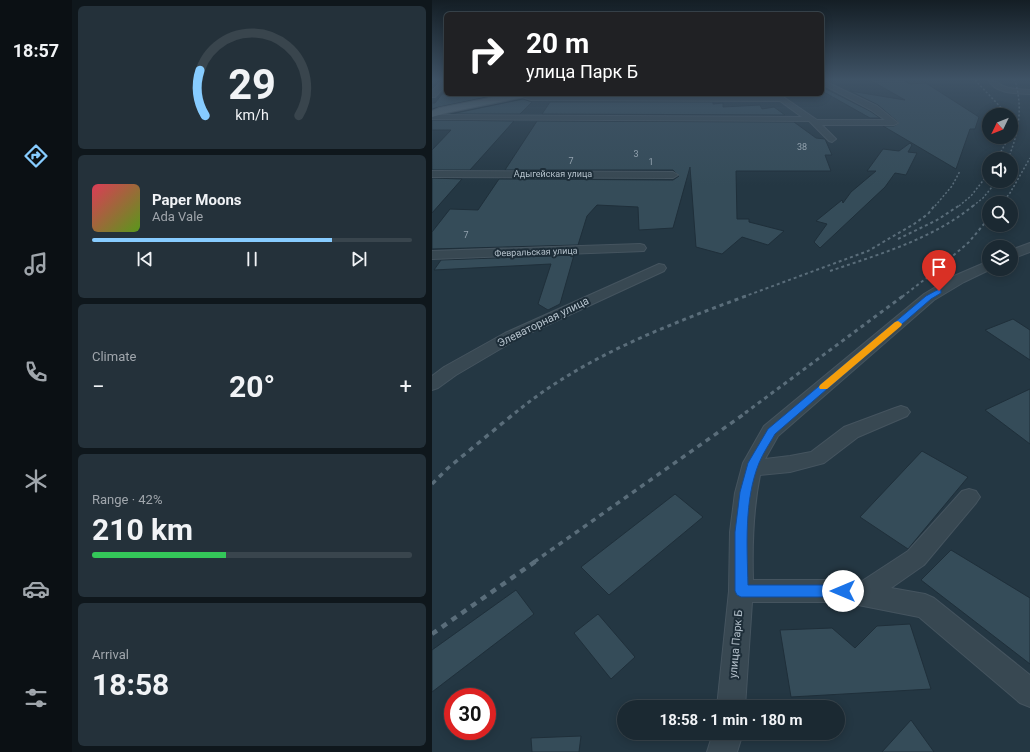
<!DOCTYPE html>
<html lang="en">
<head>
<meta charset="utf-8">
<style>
	:root { --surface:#1b2932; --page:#24313a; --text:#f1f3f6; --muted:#a0a6ac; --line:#39454d; --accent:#87ccff }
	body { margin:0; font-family:Roboto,sans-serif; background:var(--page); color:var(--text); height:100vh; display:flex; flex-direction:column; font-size:15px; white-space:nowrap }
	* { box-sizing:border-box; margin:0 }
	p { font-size:13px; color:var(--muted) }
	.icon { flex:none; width:22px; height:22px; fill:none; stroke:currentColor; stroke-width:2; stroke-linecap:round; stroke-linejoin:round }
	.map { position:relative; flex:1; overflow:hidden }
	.drawer { display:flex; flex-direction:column; gap:6px; padding:6px; background:#0f171c; width:360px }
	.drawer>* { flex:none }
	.hud { position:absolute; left:12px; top:12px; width:380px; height:84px; border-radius:6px; box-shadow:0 2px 10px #0003,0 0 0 1px var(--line); background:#202124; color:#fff; overflow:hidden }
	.needle { width:26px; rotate:227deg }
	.tools { position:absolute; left:550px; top:108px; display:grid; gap:8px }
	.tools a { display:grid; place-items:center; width:36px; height:36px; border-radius:50%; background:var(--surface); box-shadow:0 2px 10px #0003,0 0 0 1px var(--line); font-size:20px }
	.speed { position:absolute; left:12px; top:688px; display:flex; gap:8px; font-size:20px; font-weight:700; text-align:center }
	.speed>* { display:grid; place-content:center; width:52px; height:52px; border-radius:50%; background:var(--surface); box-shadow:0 2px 10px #0003,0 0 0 1px var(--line); line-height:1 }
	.speed .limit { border:6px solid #d22; background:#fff; color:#111 }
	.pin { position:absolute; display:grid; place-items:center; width:34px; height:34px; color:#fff; margin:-41px -17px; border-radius:50% 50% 50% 0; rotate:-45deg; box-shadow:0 0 4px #0007 }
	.pin .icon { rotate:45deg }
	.me { position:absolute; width:44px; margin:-22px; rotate:270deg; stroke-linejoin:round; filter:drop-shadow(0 0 3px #0008) }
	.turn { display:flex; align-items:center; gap:14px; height:84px; padding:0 16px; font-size:18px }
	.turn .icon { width:52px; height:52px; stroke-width:2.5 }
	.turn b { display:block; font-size:28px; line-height:34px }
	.big { font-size:30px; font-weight:700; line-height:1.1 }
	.drawer .tile { flex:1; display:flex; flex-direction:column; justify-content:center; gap:6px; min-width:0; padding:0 14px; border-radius:6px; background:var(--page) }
	.drawer .dial { align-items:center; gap:0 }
	.dial svg { height:104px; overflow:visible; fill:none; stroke:var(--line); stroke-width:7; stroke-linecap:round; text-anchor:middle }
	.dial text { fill:var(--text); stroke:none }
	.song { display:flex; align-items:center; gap:12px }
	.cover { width:48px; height:48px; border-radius:6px; background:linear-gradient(135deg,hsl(350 70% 55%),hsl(90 70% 35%)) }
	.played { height:4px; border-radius:2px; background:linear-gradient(90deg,var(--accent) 75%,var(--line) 75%) }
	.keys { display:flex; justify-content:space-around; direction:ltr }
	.heat { display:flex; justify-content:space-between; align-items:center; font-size:22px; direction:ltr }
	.charge { height:6px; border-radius:3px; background:linear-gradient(90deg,#34c759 42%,var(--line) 0) }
	.trip { position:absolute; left:185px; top:700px; width:228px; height:40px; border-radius:20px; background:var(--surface); box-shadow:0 2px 10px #0003,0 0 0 1px var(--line); font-weight:700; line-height:40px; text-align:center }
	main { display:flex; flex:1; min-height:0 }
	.menu { display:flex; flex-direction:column; width:72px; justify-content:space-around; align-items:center; background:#0b1014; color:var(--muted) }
	.menu .icon { width:28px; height:28px }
	.menu .on { color:var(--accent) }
	.menu b { font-size:18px; color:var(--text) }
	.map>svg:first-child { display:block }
</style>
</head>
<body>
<main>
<nav class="menu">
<b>18:57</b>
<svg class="icon on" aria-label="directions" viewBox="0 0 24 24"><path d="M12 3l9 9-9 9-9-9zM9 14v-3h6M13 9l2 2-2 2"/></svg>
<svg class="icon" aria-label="music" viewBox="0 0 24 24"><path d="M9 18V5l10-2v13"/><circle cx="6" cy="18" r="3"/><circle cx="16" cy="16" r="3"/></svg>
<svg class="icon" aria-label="phone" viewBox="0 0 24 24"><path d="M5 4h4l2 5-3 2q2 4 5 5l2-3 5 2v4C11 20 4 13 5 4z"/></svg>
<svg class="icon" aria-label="climate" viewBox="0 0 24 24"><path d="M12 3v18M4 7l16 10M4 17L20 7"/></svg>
<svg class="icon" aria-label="car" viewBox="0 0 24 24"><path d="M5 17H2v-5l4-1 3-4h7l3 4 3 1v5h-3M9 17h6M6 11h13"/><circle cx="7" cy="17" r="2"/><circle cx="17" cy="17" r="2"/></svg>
<svg class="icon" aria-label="filters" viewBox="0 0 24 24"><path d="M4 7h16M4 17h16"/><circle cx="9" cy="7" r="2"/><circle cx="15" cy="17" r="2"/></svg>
</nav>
<section class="drawer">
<div class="tile dial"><svg viewBox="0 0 100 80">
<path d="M14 69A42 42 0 1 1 86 69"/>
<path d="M14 69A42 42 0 0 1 10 34" stroke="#87ccff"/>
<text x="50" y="56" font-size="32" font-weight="700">29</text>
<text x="50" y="72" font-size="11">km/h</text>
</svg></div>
<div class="tile">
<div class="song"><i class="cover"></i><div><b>Paper Moons</b><p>Ada Vale</p></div></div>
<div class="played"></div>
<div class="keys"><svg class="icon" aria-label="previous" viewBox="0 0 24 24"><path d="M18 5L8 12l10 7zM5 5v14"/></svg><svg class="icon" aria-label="pause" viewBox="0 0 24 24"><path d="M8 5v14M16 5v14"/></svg><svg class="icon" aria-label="next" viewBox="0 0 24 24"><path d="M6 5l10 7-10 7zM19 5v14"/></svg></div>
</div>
<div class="tile"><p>Climate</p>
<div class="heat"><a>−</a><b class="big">20°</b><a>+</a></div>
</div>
<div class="tile"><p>Range · 42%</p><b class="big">210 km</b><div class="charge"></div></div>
<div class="tile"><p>Arrival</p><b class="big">18:58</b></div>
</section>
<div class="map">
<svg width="598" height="752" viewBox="0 0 598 752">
	<rect width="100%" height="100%" fill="#243743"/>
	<g fill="#354c59" stroke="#1f2f3a">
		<path d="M438 80H471L478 84 494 83 547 117 543 129H538L524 169 451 126H462L467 123 446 105 418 91 473 100Z"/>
		<path d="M390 87 438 111 448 118H438L390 91Z"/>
		<path d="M10 94H69L7 107 0 109V103H3Z"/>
		<path d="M91 99 100 102 88 114H19Z"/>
		<path d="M118 102H281V104L291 103V107L328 105 330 109 342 107 353 115 110 114Z"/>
		<path d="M0 120 82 121 38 170H0V150L19 130H0Z"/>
		<path d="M105 121 362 122 384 138 393 139 400 155H393L399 171H304L305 219H317V222L352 231 336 245 310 237 290 254 264 247 258 167 241 228 207 230 206 207 165 205 155 216 146 245 0 249V232L18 209 46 210 67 179 241 180 247 176 241 170H73Z"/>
		<path d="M478 143 480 145 476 152 485 153 474 175 463 173 453 187 388 248 382 242 395 224 384 221 410 200 411 203 419 192 444 171H435L451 149 467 151Z"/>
		<path d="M0 178 30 179 0 213Z"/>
		<path d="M142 255 128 304 116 310 106 304 119 264 2 270 9 260Z"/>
		<path d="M581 319 598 330V360L553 330Z"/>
		<path d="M598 389V444L553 410Z"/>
		<path d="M490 451 536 477 476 549 428 517Z"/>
		<path d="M243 494 271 517 177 595 149 567Z"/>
		<path d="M519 550 598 598V664L489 580Z"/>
		<path d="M84 590 102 614 0 692V650Z"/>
		<path d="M166 614 203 657 179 679 142 633Z"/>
		<path d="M478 624 499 689 359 697 348 630 400 628 423 648 445 626Z"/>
		<path d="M479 720 502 752H450Z"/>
		<path d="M149 736 147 752H100L99 738Z"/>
	</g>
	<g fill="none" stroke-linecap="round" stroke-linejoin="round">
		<g stroke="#45545f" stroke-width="2">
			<g id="minor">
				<path d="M11 80H14V85L3 97H0V91Z"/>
				<path d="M390 80 445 106 466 123 462 125H390L404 139 400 142 397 141 377 121 0 119V115L370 117 348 101 99 100 84 95 341 97 338 94H347L385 120H453L439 110 390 84Z"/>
				<path d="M556 80C565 80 566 85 574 87 582 90 590 89 598 90V94C583 93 564 94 556 80Z"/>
				<path d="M0 171 241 172 246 175 241 178 0 177Z"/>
				<path d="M598 243V252L579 259V250Z"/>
				<path d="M208 244 212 245 214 248 212 251 0 259V251Z"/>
				<path d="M557 261V269H559L532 282 502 300 346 436 333 459 358 456 379 452 412 427 463 408 469 406 475 408 478 412 475 416 426 437 392 463 358 472 328 475C321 510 320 544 321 580H411L427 583 476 551 530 491 537 489 544 491 548 497 544 503 492 565 459 588 493 594 502 598 598 675V707L588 703 487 617 411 602H320L313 707H285L297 591 298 532 303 493 311 463 332 426 492 294 522 276Z"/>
				<path d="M227 264 232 265 234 268 232 271 85 339 24 375 6 388 0 390V376L12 367 73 333Z"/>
				<path d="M281 733H311L305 752H275Z"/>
			</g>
		</g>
		<g stroke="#45545f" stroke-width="2">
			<path id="primary" d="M77 94H97L92 97 14 113 0 117V111L7 108Z"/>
		</g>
		<use href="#minor" fill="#384852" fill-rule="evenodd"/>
		<use href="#primary" fill="#566772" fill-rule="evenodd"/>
		<g stroke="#5a6d7a" stroke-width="1.5" stroke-dasharray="2 2" stroke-linecap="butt">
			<path d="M543 80 576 115"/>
			<path d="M565 143 569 137"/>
			<path d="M565 159 577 137"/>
			<path d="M576 159C587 132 591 108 583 80"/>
			<path d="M570 203 578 193 598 158"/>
			<path d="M503 206 520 186 528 171"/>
			<path d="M527 206 539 196 557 173"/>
			<path d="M541 206 551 198 565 181"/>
		</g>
		<g stroke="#5a6d7a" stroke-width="2" stroke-dasharray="3 3" stroke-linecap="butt">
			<path d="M466 239 505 220 528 205"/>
			<path d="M398 271C448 254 501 239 542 205"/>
			<path d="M311 297 436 251 482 224 496 214 503 205"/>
			<path d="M470 297 501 273 537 242 557 218"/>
		</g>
		<g stroke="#5a6d7a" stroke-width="3" stroke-dasharray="4 4" stroke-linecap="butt">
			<path d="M83 413C151 357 233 326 314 296"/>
			<path d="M313 413 471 296"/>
		</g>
		<g stroke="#5a6d7a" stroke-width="3.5" stroke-dasharray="5 5" stroke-linecap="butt">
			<path d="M0 484 16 468 84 412"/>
			<path d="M102 562 315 412"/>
		</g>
		<path stroke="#5a6d7a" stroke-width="4.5" stroke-dasharray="6 6" stroke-linecap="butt" d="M0 634 104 561"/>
	</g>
	<linearGradient id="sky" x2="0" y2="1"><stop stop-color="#141e25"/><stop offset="0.43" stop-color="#3f5366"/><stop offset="1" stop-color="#3f5366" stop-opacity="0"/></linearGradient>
	<rect width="598" height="185" fill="url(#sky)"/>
	<path fill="#1a73e8" stroke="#114b97" d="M507 289 509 290V293L499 299 343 434C338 443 331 453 327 463 312 500 315 546 316 585H411L416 586 418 591 416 595 411 597H309L305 595 303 591V532L308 492 316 463 336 429 494 296Z"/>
	<path fill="#f59e0b" d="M466 321 470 324 469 326 395 389H388L387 387 388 385 463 322Z"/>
	<g text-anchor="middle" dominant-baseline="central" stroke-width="4" stroke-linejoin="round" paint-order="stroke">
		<g font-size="9" fill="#93a2ae">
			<text x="370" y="147">38</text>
			<text x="204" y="154">3</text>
			<text x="139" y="161">7</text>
			<text x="219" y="162">1</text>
			<text x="34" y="235">7</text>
		</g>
		<g font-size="9" fill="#b5c2cc" stroke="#1d2d38">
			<text x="121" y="174">Адыгейская улица</text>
			<text transform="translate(104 252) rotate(-2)">Февральская улица</text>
		</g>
		<g font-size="11" fill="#b5c2cc" stroke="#1d2d38">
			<text transform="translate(111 322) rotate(-26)">Элеваторная улица</text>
			<text transform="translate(304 644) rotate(-85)">улица Парк Б</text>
		</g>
	</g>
</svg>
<div class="tools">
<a><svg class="needle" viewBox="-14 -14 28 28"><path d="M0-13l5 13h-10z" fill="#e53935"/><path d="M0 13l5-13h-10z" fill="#a0a6ac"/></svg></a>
<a><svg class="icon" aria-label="sound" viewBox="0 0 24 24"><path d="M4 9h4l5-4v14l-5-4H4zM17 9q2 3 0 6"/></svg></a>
<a><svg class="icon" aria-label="search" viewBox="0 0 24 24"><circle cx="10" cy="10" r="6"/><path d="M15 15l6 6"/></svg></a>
<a><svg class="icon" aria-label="layers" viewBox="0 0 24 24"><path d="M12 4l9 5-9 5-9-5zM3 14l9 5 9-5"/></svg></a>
</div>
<div class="speed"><div class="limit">30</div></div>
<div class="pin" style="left:507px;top:291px;background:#d93025"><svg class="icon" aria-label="arrive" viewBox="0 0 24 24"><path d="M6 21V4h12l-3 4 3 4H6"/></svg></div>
<svg class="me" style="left:411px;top:591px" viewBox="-20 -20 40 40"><circle r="19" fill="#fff"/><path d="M0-13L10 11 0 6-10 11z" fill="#1a73e8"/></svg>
<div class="trip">18:58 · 1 min · 180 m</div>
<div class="hud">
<div class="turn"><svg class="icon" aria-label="right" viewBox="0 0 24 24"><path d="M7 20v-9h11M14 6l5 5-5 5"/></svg><div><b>20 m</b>улица Парк Б</div></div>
</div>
</div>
</main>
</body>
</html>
